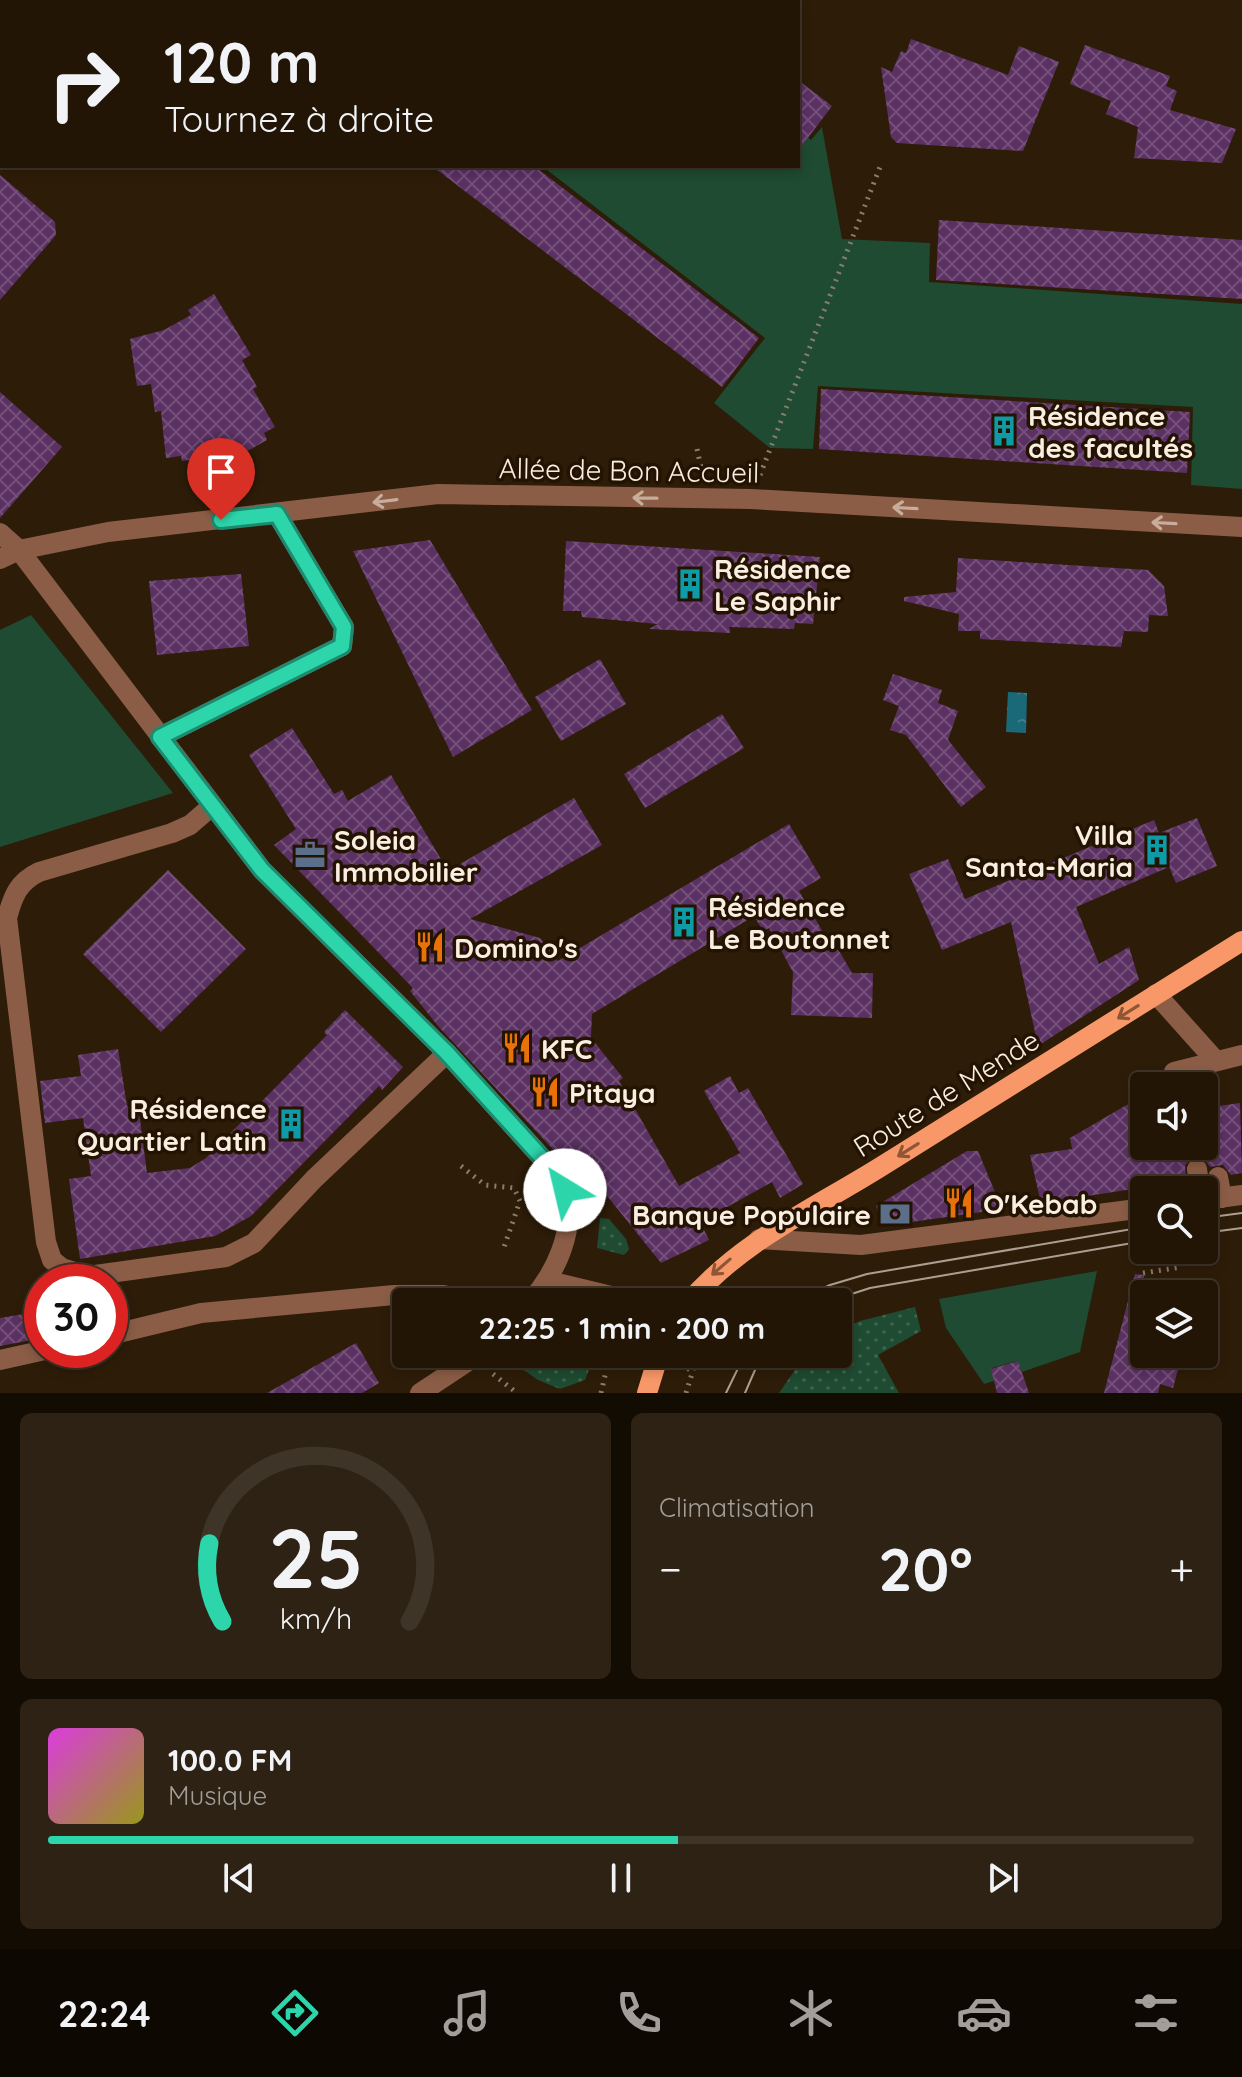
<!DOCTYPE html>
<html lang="fr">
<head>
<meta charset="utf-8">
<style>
	:root { --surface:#221506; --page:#2e2214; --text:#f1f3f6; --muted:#a29f9b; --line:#3f3428; --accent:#2dd5ab }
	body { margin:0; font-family:Quicksand,sans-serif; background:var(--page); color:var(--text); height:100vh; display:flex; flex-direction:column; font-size:30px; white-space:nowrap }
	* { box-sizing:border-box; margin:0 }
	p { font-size:26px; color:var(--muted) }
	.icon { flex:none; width:44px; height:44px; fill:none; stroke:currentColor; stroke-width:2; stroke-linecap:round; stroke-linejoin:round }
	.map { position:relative; height:1393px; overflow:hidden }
	.drawer { display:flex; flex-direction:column; gap:20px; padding:20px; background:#130c03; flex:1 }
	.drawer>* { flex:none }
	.top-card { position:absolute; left:0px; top:0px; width:800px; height:168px; box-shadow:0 4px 12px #0003,0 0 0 2px var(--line); background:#221506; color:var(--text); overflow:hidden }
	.tools { position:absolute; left:1130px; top:1072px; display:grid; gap:16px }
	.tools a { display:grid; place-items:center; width:88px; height:88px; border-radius:8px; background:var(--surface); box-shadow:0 4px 12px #0003,0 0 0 2px var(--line); font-size:40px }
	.speed { position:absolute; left:24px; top:1264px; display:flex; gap:16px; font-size:40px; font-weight:700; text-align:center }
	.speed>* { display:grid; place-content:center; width:104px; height:104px; border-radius:50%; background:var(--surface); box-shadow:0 4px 12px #0003,0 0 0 2px var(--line); line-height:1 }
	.speed .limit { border:12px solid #d22; background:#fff; color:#111 }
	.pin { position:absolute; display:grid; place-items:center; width:68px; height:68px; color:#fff; margin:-82px -34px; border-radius:50% 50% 50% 0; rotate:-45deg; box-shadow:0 0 8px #0007 }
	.pin .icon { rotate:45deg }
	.me { position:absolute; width:88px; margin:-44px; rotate:324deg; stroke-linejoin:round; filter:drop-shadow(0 0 6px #0008) }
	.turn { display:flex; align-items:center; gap:28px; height:168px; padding:0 32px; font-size:36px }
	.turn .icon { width:104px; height:104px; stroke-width:2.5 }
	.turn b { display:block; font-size:56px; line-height:68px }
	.big { font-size:60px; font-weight:700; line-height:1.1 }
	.drawer .tile { flex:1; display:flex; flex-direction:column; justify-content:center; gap:12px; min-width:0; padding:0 28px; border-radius:12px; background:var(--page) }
	.drawer .dial { align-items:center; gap:0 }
	.dial svg { height:208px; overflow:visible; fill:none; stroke:var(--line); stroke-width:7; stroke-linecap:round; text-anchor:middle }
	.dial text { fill:var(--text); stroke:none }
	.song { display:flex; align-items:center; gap:24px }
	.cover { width:96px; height:96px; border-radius:12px; background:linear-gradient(135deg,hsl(300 70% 55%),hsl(60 70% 35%)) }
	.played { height:8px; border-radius:4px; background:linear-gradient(90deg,var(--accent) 55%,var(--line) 55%) }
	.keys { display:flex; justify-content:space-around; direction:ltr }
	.heat { display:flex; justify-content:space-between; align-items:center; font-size:44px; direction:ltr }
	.drawer .tiles { flex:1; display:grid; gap:20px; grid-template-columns:1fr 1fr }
	.tile:last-child { grid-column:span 2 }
	.trip { position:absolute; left:392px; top:1288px; width:460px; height:80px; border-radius:8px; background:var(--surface); box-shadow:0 4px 12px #0003,0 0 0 2px var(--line); font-weight:700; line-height:80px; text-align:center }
	.dock { display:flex; height:128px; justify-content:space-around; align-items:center; background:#0e0802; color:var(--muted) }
	.dock .icon { width:56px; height:56px }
	.dock .selected { color:var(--accent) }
	.dock b { font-size:36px; color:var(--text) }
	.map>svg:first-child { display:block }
</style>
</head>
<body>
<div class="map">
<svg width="1242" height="1393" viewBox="0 0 1242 1393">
	<defs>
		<pattern id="grass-dots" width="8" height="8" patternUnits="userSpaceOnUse" patternTransform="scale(2)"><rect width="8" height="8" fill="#1e4b31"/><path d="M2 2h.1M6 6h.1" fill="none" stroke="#40654f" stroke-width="1.8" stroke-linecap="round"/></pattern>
		<pattern id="water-ripples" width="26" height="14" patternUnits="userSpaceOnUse" patternTransform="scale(2)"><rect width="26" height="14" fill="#1a6978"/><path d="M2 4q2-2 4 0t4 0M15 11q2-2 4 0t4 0" fill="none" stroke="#3c7f8b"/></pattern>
		<pattern id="building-cross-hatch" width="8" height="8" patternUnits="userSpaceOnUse" patternTransform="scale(2)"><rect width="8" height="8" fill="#5b3163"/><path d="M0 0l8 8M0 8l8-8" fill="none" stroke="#734f79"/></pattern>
	</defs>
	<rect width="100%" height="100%" fill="#2d1c08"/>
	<g fill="url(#grass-dots)">
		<path d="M600 1218 609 1219 626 1239 629 1249 624 1255 597 1248Z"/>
		<path d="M915 1307 921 1331 878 1355 899 1393H779L806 1354H838V1330L860 1321Z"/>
		<path d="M507 1354H595L585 1380 560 1389 538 1380 504 1356Z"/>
	</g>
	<g fill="#1e4b31">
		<path d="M822 127 842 239 930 243 929 282 1242 304V489L1191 485 1193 407 818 386 813 449 770 448 714 403 765 338 542 166H798V130L811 140Z"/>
		<path d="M31 615 173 793 0 847V630Z"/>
		<path d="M1097 1271 1080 1352 1022 1372 1017 1361 992 1368 994 1381 984 1384 946 1328 939 1299Z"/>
	</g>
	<path fill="url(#water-ripples)" d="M1008 692 1027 693 1026 733 1006 732Z"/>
	<g fill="url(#building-cross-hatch)">
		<path d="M911 39 1008 75 1019 46 1059 62 1023 151 897 143 891 137 881 67 892 72 901 51 906 53Z"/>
		<path d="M1085 45 1170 76 1166 86 1177 91 1170 110 1236 129 1222 163 1134 158 1138 127 1106 114 1111 101 1070 84Z"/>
		<path d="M798 80 832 106 798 151Z"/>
		<path d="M432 166H534L759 338 722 387Z"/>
		<path d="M0 175 55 222 56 235 0 300Z"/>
		<path d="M939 220 1242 240V299L936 280Z"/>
		<path d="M214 294 251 355 242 360 257 387 253 389 275 427 264 433 267 440 244 453 182 461 181 456 166 458 161 411 155 412 151 384 137 386 130 339 164 330 191 315 188 310Z"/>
		<path d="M821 389 1190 412 1187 473 819 449Z"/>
		<path d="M0 392 62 447 0 518Z"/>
		<path d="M430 540 532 710 453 757 353 551Z"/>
		<path d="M566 541 820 557 813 624 795 623 794 629 729 627 730 633 649 629 658 624 582 617 581 611H563Z"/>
		<path d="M958 558 1148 570 1164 586 1168 616 1149 615 1148 632 1124 631 1121 647 980 639V631H958L959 614 904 601V597L956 592Z"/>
		<path d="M241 574 249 646 157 655 149 581Z"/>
		<path d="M600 659 626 704 561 741 535 697Z"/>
		<path d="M893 674 942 690 938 703 958 711 948 740 986 787 961 807 906 735 890 730 899 706 883 700Z"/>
		<path d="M722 714 744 748 645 808 624 774Z"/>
		<path d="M292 728 334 794 342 790 348 801 391 775 448 871 574 798 602 845 470 919 540 938 558 961 789 824 821 878 799 891 831 946 835 944 852 973H873L872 1018 791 1015 793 972 769 928 763 931 754 916 592 1014 591 1038 623 1078 619 1081 679 1186 740 1153 704 1091 730 1076 739 1093 748 1088 803 1184 780 1198 772 1182 700 1222 709 1240 661 1263 571 1151 561 1158 438 1026 410 991 413 988 274 845 296 829 249 755Z"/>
		<path d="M1197 818 1217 866 1176 883 1169 867 1076 907 1099 964 1129 947 1139 980 1038 1046 1011 922 942 950 909 874 948 859 965 899 1154 820 1159 833Z"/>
		<path d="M168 870 246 949 161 1032 83 954Z"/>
		<path d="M345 1010 403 1067 382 1090 379 1086 251 1216 215 1236 80 1259 69 1179 91 1176 83 1118 45 1123 40 1081 81 1076 78 1055 118 1049 127 1106 138 1105 147 1173 190 1168 206 1158 327 1035 324 1032Z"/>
		<path d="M1130 1103 1136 1146H1204V1108L1240 1103 1242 1173 1231 1175 1223 1165 1210 1167 1203 1157 1194 1156 1185 1165 1186 1181 1041 1203 1030 1155 1072 1149 1070 1138Z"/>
		<path d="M967 1151H978L1002 1209 884 1226 876 1206Z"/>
		<path d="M1135 1274 1144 1275V1354H1182L1173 1388 1160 1384 1158 1393H1104Z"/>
		<path d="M30 1313 32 1340 0 1346V1318Z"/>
		<path d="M356 1343 379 1383 362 1393H267Z"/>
		<path d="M1018 1361 1029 1393H997L991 1369Z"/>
	</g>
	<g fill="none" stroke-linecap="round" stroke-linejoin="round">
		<g stroke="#8b7c6c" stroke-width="5" stroke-dasharray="2 6" stroke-linecap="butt">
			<path d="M697 449 702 472"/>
			<path d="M760 475 880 167"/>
			<path d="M461 1166 485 1185 514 1188 520 1201 503 1250"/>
			<path d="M1143 1273 1182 1267"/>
			<path d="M680 1366 691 1370"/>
			<path d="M493 1374 517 1393"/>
			<path d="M601 1393 610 1354"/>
			<path d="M686 1393 698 1354"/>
		</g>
		<g stroke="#8b5d46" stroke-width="20">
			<path d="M0 533 19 550 262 870 447 1053 552 1169C556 1175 563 1183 565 1191 577 1229 555 1274 530 1302"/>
			<path d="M0 559 19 550 108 532 438 494 751 499 1242 527"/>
			<path d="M160 737 342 646 344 627 277 514"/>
			<path d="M212 806 190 825 172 833 39 872C18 882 13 896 7 918L46 1242 52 1260 62 1268 88 1276 226 1257 254 1243 314 1179 447 1053"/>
			<path d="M1156 994 1216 1061"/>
			<path d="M1174 1072 1242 1055"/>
			<path d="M1197 1169 1200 1190"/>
			<path d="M1218 1177 1222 1198"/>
			<path d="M1204 1200 1242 1195"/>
			<path d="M759 1239 861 1245 1144 1208"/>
			<path d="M549 1281 636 1302"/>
			<path d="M110 1335 201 1313 394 1295H443L469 1302"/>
			<path d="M0 1360 45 1350"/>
			<path d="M420 1393 479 1354"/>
		</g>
		<g stroke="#f89868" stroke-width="20">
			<path d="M689 1302C741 1241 815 1208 882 1166 1002 1091 1122 1016 1242 941"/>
			<path d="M647 1393 659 1354"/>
		</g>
		<g stroke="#ad9f90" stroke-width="2">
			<path d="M1204 1218 1242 1213"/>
			<path d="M1204 1233 1242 1228"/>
			<path d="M794 1302 830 1285 867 1274 1144 1227"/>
			<path d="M827 1302 870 1288 1144 1241"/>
			<path d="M726 1393 745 1354"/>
			<path d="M745 1393 762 1354"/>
		</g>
	</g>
	<defs><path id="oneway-shaft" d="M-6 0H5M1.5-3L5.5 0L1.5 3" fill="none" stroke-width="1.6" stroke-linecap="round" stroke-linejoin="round" transform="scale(2)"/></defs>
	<g stroke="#c8ad9c">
		<use href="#oneway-shaft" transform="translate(645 498) rotate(-179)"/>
		<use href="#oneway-shaft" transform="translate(385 501) rotate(173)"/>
		<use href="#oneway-shaft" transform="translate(905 508) rotate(-177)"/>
		<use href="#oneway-shaft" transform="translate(1164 523) rotate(-177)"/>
	</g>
	<g stroke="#8e5634">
		<use href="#oneway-shaft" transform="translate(1128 1012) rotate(148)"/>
		<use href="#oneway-shaft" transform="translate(908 1150) rotate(148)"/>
		<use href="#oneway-shaft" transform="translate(721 1267) rotate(139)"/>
	</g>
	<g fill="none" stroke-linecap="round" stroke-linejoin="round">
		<g stroke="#1d8a6f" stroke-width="20">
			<path id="route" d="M221 520 277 514 344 627 342 646 160 737 262 870 447 1053 552 1169 565 1190"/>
		</g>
		<use href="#route" stroke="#2dd5ab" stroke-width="14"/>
	</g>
	<defs>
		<g id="building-bare" transform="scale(2.4)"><path d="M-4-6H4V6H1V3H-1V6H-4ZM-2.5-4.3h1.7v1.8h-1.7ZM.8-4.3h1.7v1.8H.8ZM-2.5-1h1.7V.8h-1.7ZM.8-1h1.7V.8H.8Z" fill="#0f9aa8" stroke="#231301" stroke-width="2.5" paint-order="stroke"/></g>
		<g id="office-bare" transform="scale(2.4)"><path d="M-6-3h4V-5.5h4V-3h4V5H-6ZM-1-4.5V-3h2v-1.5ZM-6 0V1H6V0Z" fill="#5c6f8a" stroke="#231301" stroke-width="2.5" paint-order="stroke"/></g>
		<g id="restaurant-bare" transform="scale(2.4)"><path d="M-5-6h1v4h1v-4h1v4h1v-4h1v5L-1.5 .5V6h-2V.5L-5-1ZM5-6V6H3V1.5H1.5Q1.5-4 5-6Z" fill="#e8710a" stroke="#231301" stroke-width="2.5" paint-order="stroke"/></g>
		<g id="bank-bare" transform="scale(2.4)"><path d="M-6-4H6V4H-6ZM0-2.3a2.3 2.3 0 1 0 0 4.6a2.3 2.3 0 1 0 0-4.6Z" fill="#5c6f8a" stroke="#231301" stroke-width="2.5" paint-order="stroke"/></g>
	</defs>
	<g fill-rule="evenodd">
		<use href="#building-bare" x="1004" y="431"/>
		<use href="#building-bare" x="690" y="584"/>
		<use href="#building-bare" x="1157" y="850"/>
		<use href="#office-bare" x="310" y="855"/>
		<use href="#building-bare" x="684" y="922"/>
		<use href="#restaurant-bare" x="430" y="947"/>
		<use href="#restaurant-bare" x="517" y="1048"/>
		<use href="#restaurant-bare" x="545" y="1092"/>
		<use href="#building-bare" x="291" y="1124"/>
		<use href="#restaurant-bare" x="959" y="1203"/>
		<use href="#bank-bare" x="895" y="1214"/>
	</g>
	<g text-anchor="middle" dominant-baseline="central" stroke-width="7" stroke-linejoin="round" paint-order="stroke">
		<g font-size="28" font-weight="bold" fill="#faeee2" stroke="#231301" text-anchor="start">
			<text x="1028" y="415">Résidence<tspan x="1028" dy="32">des facultés</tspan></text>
			<text x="714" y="568">Résidence<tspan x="714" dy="32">Le Saphir</tspan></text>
			<text x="1133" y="834" text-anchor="end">Villa<tspan x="1133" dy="32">Santa-Maria</tspan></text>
			<text x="334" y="839">Soleia<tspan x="334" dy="32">Immobilier</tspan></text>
			<text x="708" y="906">Résidence<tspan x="708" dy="32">Le Boutonnet</tspan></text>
			<text x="454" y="947">Domino's</text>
			<text x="541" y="1048">KFC</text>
			<text x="569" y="1092">Pitaya</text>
			<text x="267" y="1108" text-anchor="end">Résidence<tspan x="267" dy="32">Quartier Latin</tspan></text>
			<text x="983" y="1203">O'Kebab</text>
			<text x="871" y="1214" text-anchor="end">Banque Populaire</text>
		</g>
		<g font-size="28" fill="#faeee2" stroke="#231301">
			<text transform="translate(629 470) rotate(1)">Allée de Bon Accueil</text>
			<text transform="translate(946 1093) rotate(-32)">Route de Mende</text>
		</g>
	</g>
</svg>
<div class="tools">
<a><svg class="icon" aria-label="sound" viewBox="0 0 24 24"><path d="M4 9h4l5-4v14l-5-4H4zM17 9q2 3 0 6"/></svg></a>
<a><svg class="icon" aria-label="search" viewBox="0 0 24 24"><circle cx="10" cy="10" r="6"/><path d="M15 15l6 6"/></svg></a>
<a><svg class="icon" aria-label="layers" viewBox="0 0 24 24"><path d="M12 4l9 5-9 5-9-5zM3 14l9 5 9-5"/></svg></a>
</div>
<div class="speed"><div class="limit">30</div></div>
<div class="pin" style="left:221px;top:520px;background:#d93025"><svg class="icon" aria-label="arrive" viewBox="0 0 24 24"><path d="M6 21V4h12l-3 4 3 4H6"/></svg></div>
<svg class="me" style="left:565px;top:1190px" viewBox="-20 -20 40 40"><circle r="19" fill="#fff"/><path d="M0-13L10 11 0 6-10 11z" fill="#2dd5ab"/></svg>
<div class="trip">22:25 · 1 min · 200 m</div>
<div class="top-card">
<div class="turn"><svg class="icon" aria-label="right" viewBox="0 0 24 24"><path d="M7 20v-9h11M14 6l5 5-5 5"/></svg><div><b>120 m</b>Tournez à droite</div></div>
</div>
</div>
<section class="drawer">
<div class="tiles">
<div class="tile dial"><svg viewBox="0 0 100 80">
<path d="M14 69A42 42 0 1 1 86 69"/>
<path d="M14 69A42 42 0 0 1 9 39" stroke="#2dd5ab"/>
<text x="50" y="56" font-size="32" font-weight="700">25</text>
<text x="50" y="72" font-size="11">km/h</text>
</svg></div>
<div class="tile"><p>Climatisation</p>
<div class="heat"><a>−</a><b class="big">20°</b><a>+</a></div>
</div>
<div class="tile">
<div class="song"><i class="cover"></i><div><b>100.0 FM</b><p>Musique</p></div></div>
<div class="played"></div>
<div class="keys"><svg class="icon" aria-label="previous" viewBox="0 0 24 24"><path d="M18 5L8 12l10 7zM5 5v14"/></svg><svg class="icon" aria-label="pause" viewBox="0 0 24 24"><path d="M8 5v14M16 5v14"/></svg><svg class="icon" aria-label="next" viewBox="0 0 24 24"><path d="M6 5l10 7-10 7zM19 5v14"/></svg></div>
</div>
</div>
</section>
<nav class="dock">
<b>22:24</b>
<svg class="icon selected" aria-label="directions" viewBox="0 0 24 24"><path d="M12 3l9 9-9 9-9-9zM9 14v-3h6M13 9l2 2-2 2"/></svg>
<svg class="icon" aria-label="music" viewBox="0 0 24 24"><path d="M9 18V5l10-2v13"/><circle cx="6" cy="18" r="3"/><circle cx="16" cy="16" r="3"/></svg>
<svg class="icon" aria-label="phone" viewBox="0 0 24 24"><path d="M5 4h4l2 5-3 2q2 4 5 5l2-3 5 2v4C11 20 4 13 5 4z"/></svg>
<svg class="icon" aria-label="climate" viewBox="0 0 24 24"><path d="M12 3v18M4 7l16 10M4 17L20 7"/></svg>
<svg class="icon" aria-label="car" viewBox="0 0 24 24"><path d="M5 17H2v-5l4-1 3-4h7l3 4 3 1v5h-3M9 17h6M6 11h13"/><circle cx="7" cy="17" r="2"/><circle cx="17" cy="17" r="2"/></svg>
<svg class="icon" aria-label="filters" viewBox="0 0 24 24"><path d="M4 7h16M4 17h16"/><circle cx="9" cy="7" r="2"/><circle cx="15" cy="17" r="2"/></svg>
</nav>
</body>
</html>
